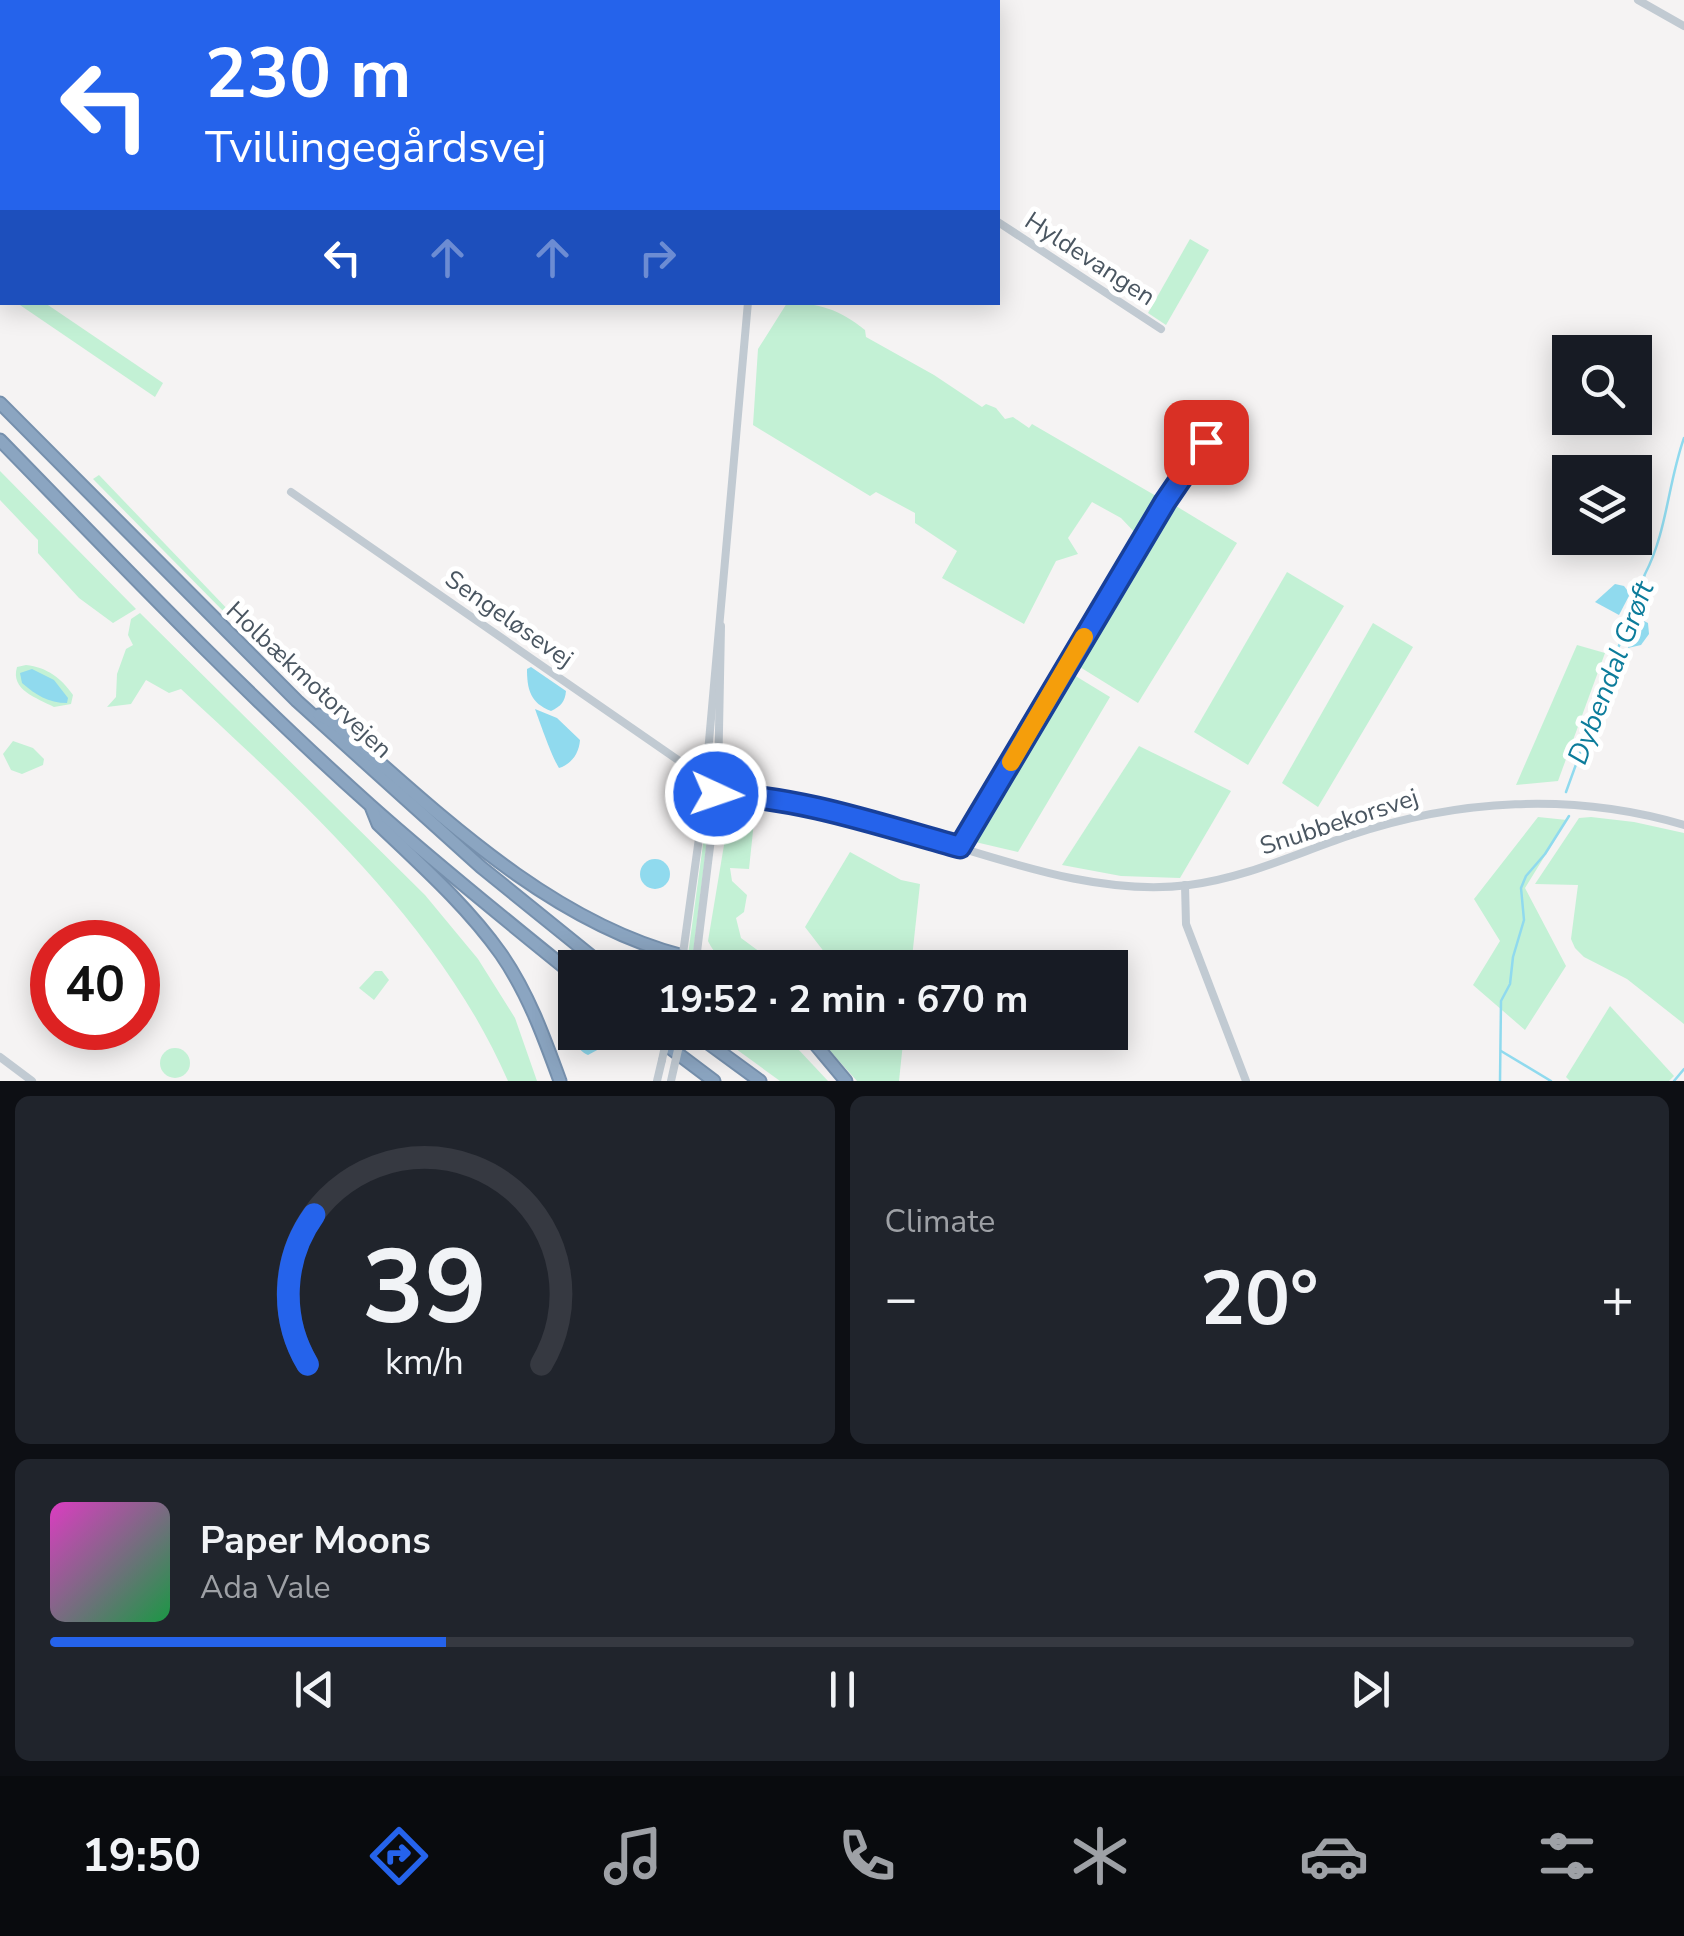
<!DOCTYPE html>
<html lang="en">
<head>
<meta charset="utf-8">
<style>
	:root { --surface:#171b24; --page:#20242c; --text:#f1f3f6; --muted:#9ea1a6; --line:#363941; --accent:#2563eb }
	body { margin:0; font-family:"Nunito Sans",sans-serif; background:var(--page); color:var(--text); height:100vh; display:flex; flex-direction:column; font-size:38px; white-space:nowrap }
	* { box-sizing:border-box; margin:0 }
	p { font-size:32px; color:var(--muted) }
	.icon { flex:none; width:55px; height:55px; fill:none; stroke:currentColor; stroke-width:2; stroke-linecap:round; stroke-linejoin:round }
	.map { position:relative; height:1081px; overflow:hidden }
	.drawer { display:flex; flex-direction:column; gap:15px; padding:15px; background:#0d0f14; flex:1 }
	.drawer>* { flex:none }
	.top-card { position:absolute; left:0px; top:0px; width:1000px; height:305px; box-shadow:0 5px 25px #0003; background:#2563eb; color:#fff; overflow:hidden }
	.fabs { position:absolute; left:1552px; top:335px; display:grid; gap:20px }
	.fabs a { display:grid; place-items:center; width:100px; height:100px; border-radius:0px; background:var(--surface); box-shadow:0 5px 25px #0003; font-size:50px }
	.speed { position:absolute; left:30px; top:920px; display:flex; gap:20px; font-size:50px; font-weight:700; text-align:center }
	.speed>* { display:grid; place-content:center; width:130px; height:130px; border-radius:50%; background:var(--surface); box-shadow:0 5px 25px #0003; line-height:1 }
	.speed .limit { border:15px solid #d22; background:#fff; color:#111 }
	.pin { position:absolute; display:grid; place-items:center; width:85px; height:85px; color:#fff; margin:-42px; border-radius:20px; box-shadow:0 5px 15px #0006 }
	.me { position:absolute; width:110px; margin:-55px; rotate:93deg; stroke-linejoin:round; filter:drop-shadow(0 0 8px #0008) }
	.turn { display:flex; align-items:center; gap:35px; height:210px; padding:0 40px; font-size:45px }
	.turn .icon { width:130px; height:130px; stroke-width:2.5 }
	.turn b { display:block; font-size:70px; line-height:85px }
	.lanes { display:flex; align-items:center; height:95px; padding:0 40px; background:#0003; justify-content:center; gap:50px; direction:ltr }
	.lanes .off { opacity:.35 }
	.big { font-size:75px; font-weight:700; line-height:1.1 }
	.drawer .widget { flex:1; display:flex; flex-direction:column; justify-content:center; gap:15px; min-width:0; padding:0 35px; border-radius:15px; background:var(--page) }
	.drawer .dial { align-items:center; gap:0 }
	.dial svg { height:260px; overflow:visible; fill:none; stroke:var(--line); stroke-width:7; stroke-linecap:round; text-anchor:middle }
	.dial text { fill:var(--text); stroke:none }
	.song { display:flex; align-items:center; gap:30px }
	.cover { width:120px; height:120px; border-radius:15px; background:linear-gradient(135deg,hsl(310 70% 55%),hsl(140 70% 35%)) }
	.played { height:10px; border-radius:5px; background:linear-gradient(90deg,var(--accent) 25%,var(--line) 25%) }
	.keys { display:flex; justify-content:space-around; direction:ltr }
	.heat { display:flex; justify-content:space-between; align-items:center; font-size:55px; direction:ltr }
	.drawer .tiles { flex:1; display:grid; gap:15px; grid-template-columns:1fr 1fr }
	.widget:last-child { grid-column:span 2 }
	.trip { position:absolute; left:558px; top:950px; width:570px; height:100px; border-radius:0px; background:var(--surface); box-shadow:0 5px 25px #0003; font-weight:700; line-height:100px; text-align:center }
	.tabs { display:flex; height:160px; justify-content:space-around; align-items:center; background:#090b0e; color:var(--muted) }
	.tabs .icon { width:70px; height:70px }
	.tabs .selected { color:var(--accent) }
	.tabs b { font-size:45px; color:var(--text) }
	.map>svg:first-child { display:block }
</style>
</head>
<body>
<div class="map">
<svg width="1684" height="1081" viewBox="0 0 1684 1081">
	<rect width="100%" height="100%" fill="#f5f3f3"/>
	<g fill="#c3f1d5">
		<path d="M1190 239 1209 250 1166 325 1148 313Z"/>
		<path d="M17 303H45L163 383 155 397Z"/>
		<path d="M787 303C819 303 839 309 865 330L866 337 934 375 982 407 986 404 996 408 1005 419 1013 417 1029 428 1032 424 1163 500 1140 538 1121 518 1092 502 1068 538 1078 554 1056 561 1024 624 942 578 957 551 915 523V513L876 492 870 496 753 425 758 349Z"/>
		<path d="M0 471 136 609 113 623 79 598 38 553V540L0 500Z"/>
		<path d="M99 475 233 615 230 618 93 479Z"/>
		<path d="M1171 503 1237 543 1138 703 1075 664Z"/>
		<path d="M1287 572 1344 606 1248 765 1194 732Z"/>
		<path d="M140 613 425 895 478 959 515 1018 537 1081H508C440 925 304 803 181 689L169 693 146 680 131 704 107 707 116 697 117 674 126 649 133 645 128 635 131 619Z"/>
		<path d="M1373 623 1413 647 1318 807 1282 783Z"/>
		<path d="M1577 645 1605 653 1558 781 1516 785Z"/>
		<path d="M26 665C47 667 62 679 73 695L71 704 54 707C37 698 10 690 17 667Z"/>
		<path d="M1069 672 1110 697 1018 852 971 841Z"/>
		<path d="M13 741 33 748 44 759 43 765 22 774 11 770 3 754Z"/>
		<path d="M1139 746 1231 791 1180 878 1121 876 1062 865Z"/>
		<path d="M709 800H712L693 954 688 955Z"/>
		<path d="M731 803 735 807 747 805 755 812 749 869 730 868 732 881 747 895 744 912 736 918 741 938 780 967C751 968 722 971 708 941Z"/>
		<path d="M1538 817 1567 820 1525 888 1566 966 1525 1030 1473 985 1500 941 1474 899Z"/>
		<path d="M1591 817 1634 822 1684 833V1024L1627 979 1584 957 1575 948 1571 939 1578 885 1535 884 1579 818Z"/>
		<path d="M850 852 901 880 920 884 911 967H817L825 953 805 927Z"/>
		<path d="M375 971H382L389 980 374 1000 359 988Z"/>
		<path d="M1610 1006 1674 1076 1669 1081H1570L1566 1077Z"/>
		<path d="M714 1033H783L828 1081H780Z"/>
		<path d="M814 1033H904L899 1081H857Z"/>
		<circle cx="175" cy="1063" r="15"/>
	</g>
	<g fill="#90daee">
		<path d="M1615 584 1624 586 1630 594 1619 615 1595 602Z"/>
		<path d="M1642 620 1648 623 1649 634 1641 645 1628 648 1634 624Z"/>
		<path d="M531 667 566 691C565 702 561 706 551 711 530 703 527 689 527 669Z"/>
		<path d="M32 669 54 680 68 698 67 703C48 703 36 695 22 683L20 673Z"/>
		<path d="M535 709 557 718 580 740C579 753 572 764 559 768 552 757 540 723 535 709Z"/>
		<circle cx="655" cy="874" r="15"/>
		<path d="M571 1008 575 1009V1032L604 1033 612 1042 588 1055C577 1051 563 1027 563 1015Z"/>
	</g>
	<g fill="none" stroke-linecap="round" stroke-linejoin="round">
		<g stroke="#90daee" stroke-width="2.5">
			<path d="M1566 792 1645 574C1667 532 1668 483 1684 438"/>
			<path d="M1501 1051 1551 1081"/>
			<path d="M1500 1081 1501 1001 1510 984 1513 957 1524 920 1521 888 1526 876 1545 854 1569 816"/>
			<path d="M1674 1081 1684 1069"/>
		</g>
		<g stroke="#7690ad" stroke-width="15">
			<g id="highway">
				<path d="M0 403 297 701 481 867 606 968"/>
				<path d="M0 440C121 564 241 690 370 805 436 864 506 920 575 976"/>
				<path d="M319 715 336 724C439 814 548 921 683 956"/>
				<path d="M372 809 378 824C421 865 467 906 501 954 528 993 544 1037 560 1081"/>
				<path d="M697 959 720 968"/>
				<path d="M649 1032 714 1081"/>
				<path d="M693 1032 760 1081"/>
				<path d="M805 1032 846 1081"/>
			</g>
		</g>
		<g stroke="#c1cad2" stroke-width="8">
			<path d="M596 0 602 2"/>
			<path d="M1638 0 1684 26"/>
			<path d="M804 2 806 0"/>
			<path d="M912 2 917 0"/>
			<path d="M998 222 1161 329"/>
			<path d="M291 492 704 778"/>
			<path d="M704 786 723 783C783 803 846 815 907 832 996 857 1094 897 1189 885 1245 878 1295 854 1348 836 1457 799 1573 792 1684 825"/>
			<path d="M712 791 752 795"/>
			<path d="M961 847 1165 502 1206 442"/>
			<path d="M1185 885 1186 924 1246 1081"/>
			<path d="M681 968 703 809 748 302"/>
			<path d="M695 968 718 782 721 626"/>
			<path d="M0 1057 32 1081"/>
			<path d="M657 1081 662 1060"/>
		</g>
		<use href="#highway" stroke="#8ba5c1" stroke-width="11"/>
		<g stroke="#c1cad2" stroke-width="8">
			<path d="M662 1060 668 1032"/>
			<path d="M671 1081 682 1032"/>
		</g>
	</g>
	<g fill="none" stroke-linecap="round" stroke-linejoin="round">
		<g stroke="#184099" stroke-width="25">
			<path id="route" d="M716 794C800 797 880 825 960 847L1165 502 1206 442"/>
		</g>
		<use href="#route" stroke="#2563eb" stroke-width="18"/>
		<path stroke="#f59e0b" stroke-width="18" d="M1011 762 1084 637"/>
	</g>
	<g text-anchor="middle" dominant-baseline="central" stroke-width="10" stroke-linejoin="round" paint-order="stroke">
		<g font-size="25" fill="#4a5661" stroke="#fff">
			<text transform="translate(1090 259) rotate(33)">Hyldevangen</text>
			<text transform="translate(509 619) rotate(35)">Sengeløsevej</text>
			<text transform="translate(309 680) rotate(43)">Holbækmotorvejen</text>
			<text transform="translate(1339 822) rotate(-18)">Snubbekorsvej</text>
		</g>
		<g font-size="28" font-style="italic" fill="#0c7c9b" stroke="#fff">
			<text transform="translate(1611 673) rotate(-69)">Dybendal Grøft</text>
		</g>
	</g>
</svg>
<div class="fabs">
<a><svg class="icon" aria-label="search" viewBox="0 0 24 24"><circle cx="10" cy="10" r="6"/><path d="M15 15l6 6"/></svg></a>
<a><svg class="icon" aria-label="layers" viewBox="0 0 24 24"><path d="M12 4l9 5-9 5-9-5zM3 14l9 5 9-5"/></svg></a>
</div>
<div class="speed"><div class="limit">40</div></div>
<div class="pin" style="left:1206px;top:442px;background:#d93025"><svg class="icon" aria-label="arrive" viewBox="0 0 24 24"><path d="M6 21V4h12l-3 4 3 4H6"/></svg></div>
<svg class="me" style="left:716px;top:794px" viewBox="-20 -20 40 40"><circle r="17" fill="#2563eb" stroke="#fff" stroke-width="3"/><path d="M0-11L8 9 0 5-8 9z" fill="#fff"/></svg>
<div class="trip">19:52 · 2 min · 670 m</div>
<div class="top-card">
<div class="turn"><svg class="icon" aria-label="left" viewBox="0 0 24 24"><path d="M17 20v-9H6M10 6l-5 5 5 5"/></svg><div><b>230 m</b>Tvillingegårdsvej</div></div>
<div class="lanes"><svg class="icon" aria-label="left" viewBox="0 0 24 24"><path d="M17 20v-9H6M10 6l-5 5 5 5"/></svg><svg class="icon off" aria-label="ahead" viewBox="0 0 24 24"><path d="M12 20V5M6 11l6-6 6 6"/></svg><svg class="icon off" aria-label="ahead" viewBox="0 0 24 24"><path d="M12 20V5M6 11l6-6 6 6"/></svg><svg class="icon off" aria-label="right" viewBox="0 0 24 24"><path d="M7 20v-9h11M14 6l5 5-5 5"/></svg></div>
</div>
</div>
<section class="drawer">
<div class="tiles">
<div class="widget dial"><svg viewBox="0 0 100 80">
<path d="M14 69A42 42 0 1 1 86 69"/>
<path d="M14 69A42 42 0 0 1 16 23" stroke="#2563eb"/>
<text x="50" y="56" font-size="32" font-weight="700">39</text>
<text x="50" y="72" font-size="11">km/h</text>
</svg></div>
<div class="widget"><p>Climate</p>
<div class="heat"><a>−</a><b class="big">20°</b><a>+</a></div>
</div>
<div class="widget">
<div class="song"><i class="cover"></i><div><b>Paper Moons</b><p>Ada Vale</p></div></div>
<div class="played"></div>
<div class="keys"><svg class="icon" aria-label="previous" viewBox="0 0 24 24"><path d="M18 5L8 12l10 7zM5 5v14"/></svg><svg class="icon" aria-label="pause" viewBox="0 0 24 24"><path d="M8 5v14M16 5v14"/></svg><svg class="icon" aria-label="next" viewBox="0 0 24 24"><path d="M6 5l10 7-10 7zM19 5v14"/></svg></div>
</div>
</div>
</section>
<nav class="tabs">
<b>19:50</b>
<svg class="icon selected" aria-label="directions" viewBox="0 0 24 24"><path d="M12 3l9 9-9 9-9-9zM9 14v-3h6M13 9l2 2-2 2"/></svg>
<svg class="icon" aria-label="music" viewBox="0 0 24 24"><path d="M9 18V5l10-2v13"/><circle cx="6" cy="18" r="3"/><circle cx="16" cy="16" r="3"/></svg>
<svg class="icon" aria-label="phone" viewBox="0 0 24 24"><path d="M5 4h4l2 5-3 2q2 4 5 5l2-3 5 2v4C11 20 4 13 5 4z"/></svg>
<svg class="icon" aria-label="climate" viewBox="0 0 24 24"><path d="M12 3v18M4 7l16 10M4 17L20 7"/></svg>
<svg class="icon" aria-label="car" viewBox="0 0 24 24"><path d="M5 17H2v-5l4-1 3-4h7l3 4 3 1v5h-3M9 17h6M6 11h13"/><circle cx="7" cy="17" r="2"/><circle cx="17" cy="17" r="2"/></svg>
<svg class="icon" aria-label="filters" viewBox="0 0 24 24"><path d="M4 7h16M4 17h16"/><circle cx="9" cy="7" r="2"/><circle cx="15" cy="17" r="2"/></svg>
</nav>
</body>
</html>
